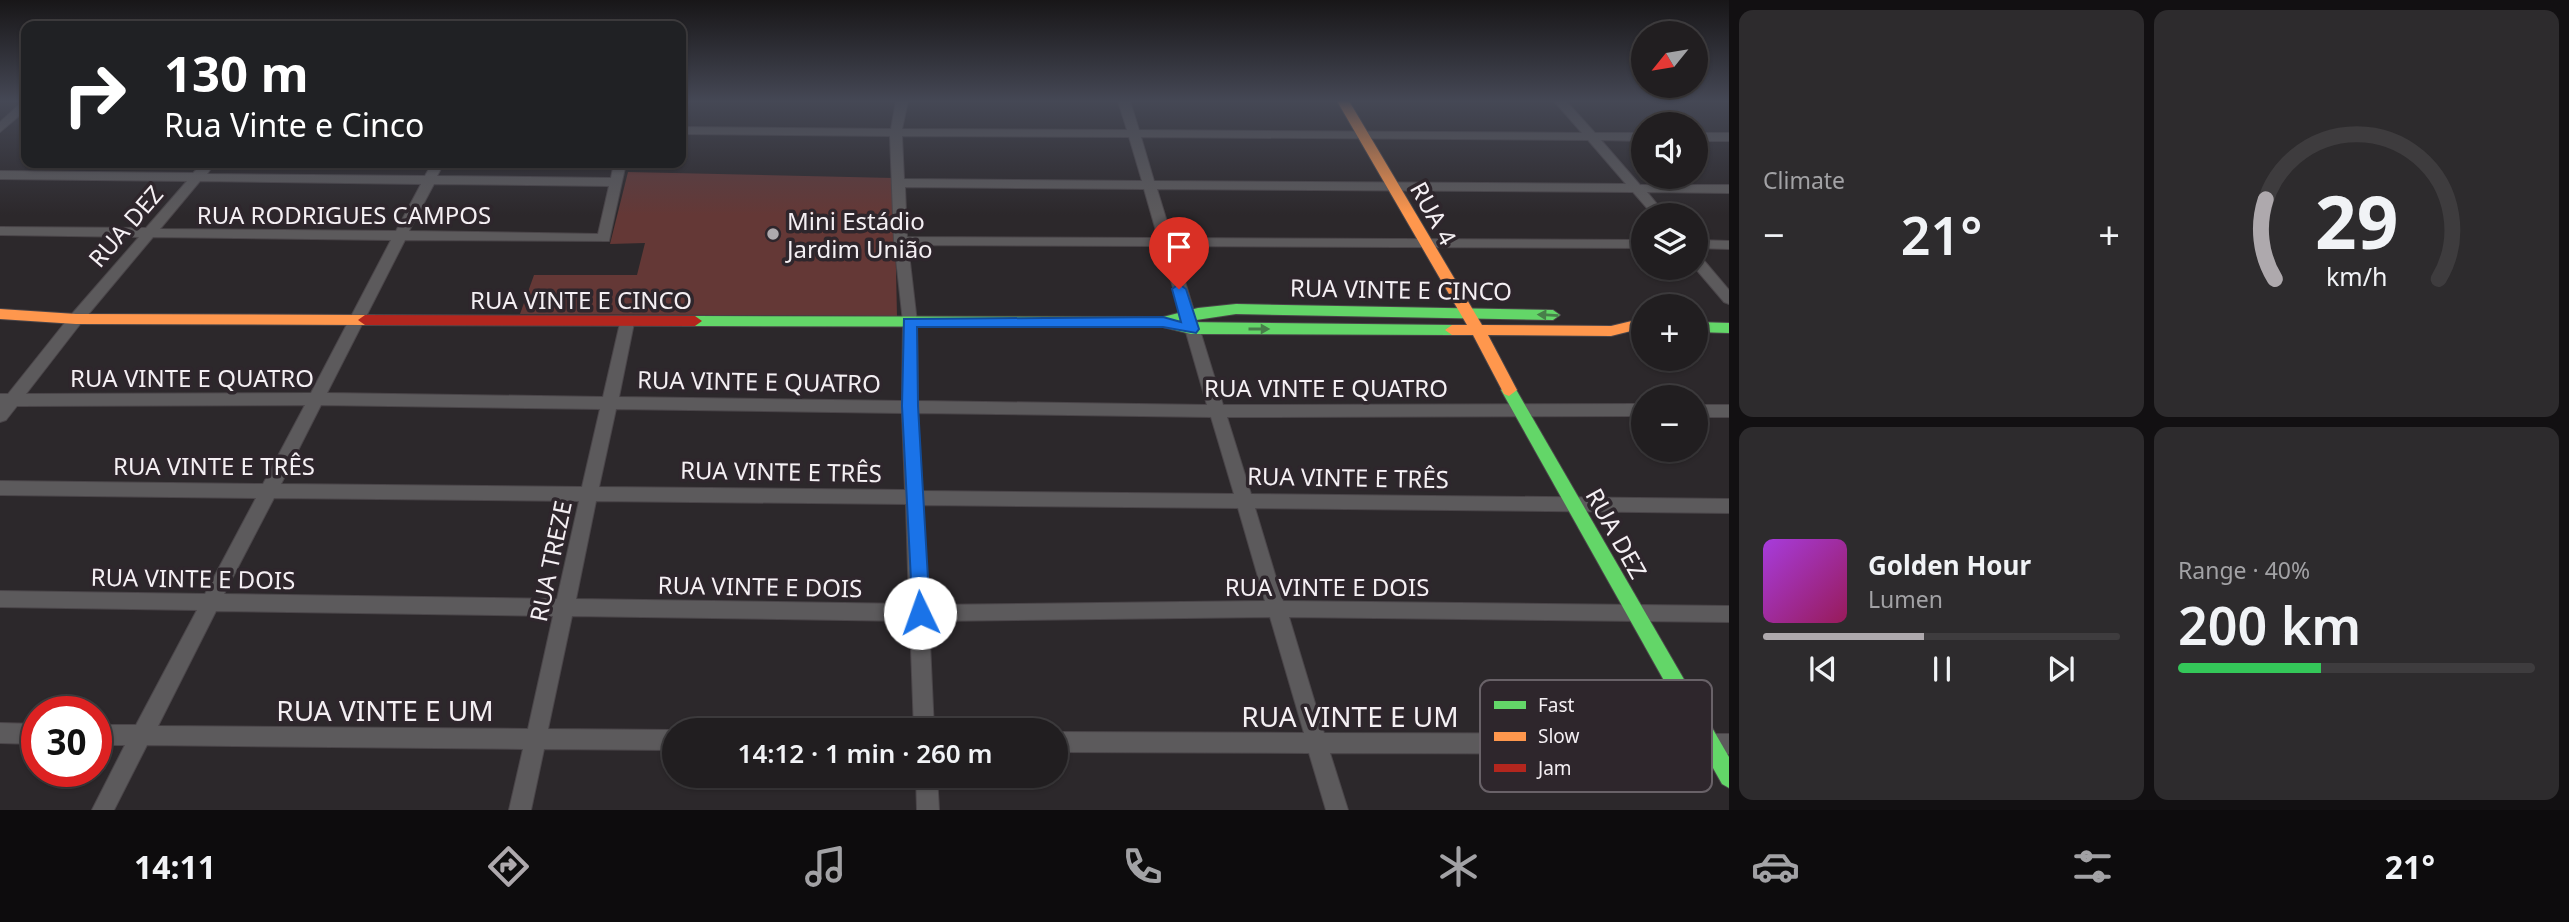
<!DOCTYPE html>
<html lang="en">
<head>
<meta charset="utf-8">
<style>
	:root { --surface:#211e20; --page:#2d2b2d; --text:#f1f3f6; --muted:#a2a2a5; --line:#3e3c3e; --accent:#aea9ad }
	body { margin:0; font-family:"Noto Sans",sans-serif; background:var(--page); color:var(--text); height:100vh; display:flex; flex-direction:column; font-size:26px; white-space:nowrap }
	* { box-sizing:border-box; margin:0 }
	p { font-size:23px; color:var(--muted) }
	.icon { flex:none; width:38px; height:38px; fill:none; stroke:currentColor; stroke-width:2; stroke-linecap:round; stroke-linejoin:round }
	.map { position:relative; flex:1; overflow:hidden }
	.panel { display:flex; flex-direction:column; gap:10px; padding:10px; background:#121012; width:840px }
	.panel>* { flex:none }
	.top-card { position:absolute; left:21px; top:21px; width:665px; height:147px; border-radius:14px; box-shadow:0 2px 5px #0004,0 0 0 2px var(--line); background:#202124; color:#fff; overflow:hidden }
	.needle { width:46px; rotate:240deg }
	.controls { position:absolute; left:1631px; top:21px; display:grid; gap:14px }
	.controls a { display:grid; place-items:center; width:77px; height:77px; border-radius:50%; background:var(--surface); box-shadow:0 2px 5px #0004,0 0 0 2px var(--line); font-size:35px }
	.speed { position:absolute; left:21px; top:696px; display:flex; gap:14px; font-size:35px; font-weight:700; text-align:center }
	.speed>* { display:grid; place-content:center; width:91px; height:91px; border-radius:50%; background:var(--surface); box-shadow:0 2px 5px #0004,0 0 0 2px var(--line); line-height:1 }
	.speed .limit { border:10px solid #d22; background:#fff; color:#111 }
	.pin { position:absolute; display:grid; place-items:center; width:60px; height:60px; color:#fff; margin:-72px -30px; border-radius:50% 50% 50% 0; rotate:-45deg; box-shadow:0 0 7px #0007 }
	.pin .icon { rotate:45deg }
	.me { position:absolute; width:77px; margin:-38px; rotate:357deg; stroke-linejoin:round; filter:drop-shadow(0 0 5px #0008) }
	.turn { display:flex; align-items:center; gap:24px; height:147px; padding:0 28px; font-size:32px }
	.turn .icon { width:91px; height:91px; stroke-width:2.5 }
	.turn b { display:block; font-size:49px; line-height:60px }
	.big { font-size:52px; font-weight:600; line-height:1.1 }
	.panel .widget { flex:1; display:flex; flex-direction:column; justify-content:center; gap:10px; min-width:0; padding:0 24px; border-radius:14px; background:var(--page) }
	.panel .dial { align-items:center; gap:0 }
	.dial svg { height:182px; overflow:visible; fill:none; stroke:var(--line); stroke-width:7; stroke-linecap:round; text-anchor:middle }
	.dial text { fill:var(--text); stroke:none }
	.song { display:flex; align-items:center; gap:21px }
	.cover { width:84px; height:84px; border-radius:10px; background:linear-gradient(135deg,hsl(280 70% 55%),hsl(330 70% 35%)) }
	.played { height:7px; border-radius:4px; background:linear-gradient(90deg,var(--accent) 45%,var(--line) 45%) }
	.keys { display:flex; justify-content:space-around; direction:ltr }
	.heat { display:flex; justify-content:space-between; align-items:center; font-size:38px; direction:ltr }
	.charge { height:10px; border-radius:5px; background:linear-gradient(90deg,#34c759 40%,var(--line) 0) }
	.panel .tiles { flex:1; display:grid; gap:10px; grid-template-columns:repeat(2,1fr) }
	.trip { position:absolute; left:662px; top:718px; width:406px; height:70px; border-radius:35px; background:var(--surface); box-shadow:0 2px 5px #0004,0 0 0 2px var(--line); font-weight:600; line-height:70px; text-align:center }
	.tabs { display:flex; height:112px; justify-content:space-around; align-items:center; background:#0d0c0d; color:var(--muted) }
	.tabs .icon { width:49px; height:49px }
	.tabs .current { color:var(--accent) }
	.tabs b { font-size:32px; color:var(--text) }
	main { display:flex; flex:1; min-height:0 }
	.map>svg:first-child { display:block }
</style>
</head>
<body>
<main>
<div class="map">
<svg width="1729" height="810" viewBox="0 0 1729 810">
	<rect width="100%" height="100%" fill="#2c282b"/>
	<path fill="#643836" d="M628 172 894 178 897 316 520 314 534 275H637L645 243 610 244Z"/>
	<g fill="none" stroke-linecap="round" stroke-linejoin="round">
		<g stroke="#4a4549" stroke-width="2">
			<g id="street">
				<path d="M26 101V110L0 132V122L22 102Z"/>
				<path d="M681 101H689L685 110 681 111Z"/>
				<path d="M896 101H908L902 129 1127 130 1118 101H1130L1139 130 1582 133 1554 101H1566L1595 133H1643V141L1601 140 1640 185H1729V193L1647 192 1666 215H1653L1633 192 1157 189 1172 238 1643 240V248L1174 246 1223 405 1643 404V416L1227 417 1251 494 1729 499V513L1255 508 1283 601 1729 606V622L1289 617 1324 733 1729 734V754L1330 753 1348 810H1326L1309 753 1055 752V732L1304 733 1270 617 929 621 934 730H914L910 621 572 616 548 729 674 730V750L544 749 531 810H509L523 749 147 745 114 810H92L125 745H96V725H136L197 610 0 607V591L205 594 256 498 0 495V481L263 484 305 405 17 406 6 420 0 422V394H8L71 315 139 237 0 235V227L146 228 187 181 0 179V171L193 173 203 163H215L207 174 425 176 432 163H444L437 176 611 178 614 163H626L609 241 405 240 327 393 603 397 620 323 627 318 634 323 619 397 902 401 903 322 894 241 890 136 681 134V127L891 129ZM902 136 1129 137 1142 181 904 179ZM1141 137 1588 140 1626 184 1154 181ZM200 181 421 184 396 231 160 229ZM434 184 609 186 598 234 409 231ZM905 187 1144 189 1158 238 907 237ZM153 237 391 240 311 393 26 394 81 323ZM908 245 1161 246 1207 405 918 401 917 322ZM321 405 600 409 582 487 281 484ZM616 409 902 413 905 490 599 487ZM918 413 1211 417 1234 494 922 491ZM274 498 579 501 557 599 224 594ZM596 501 906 504 909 604 576 599ZM923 505 1238 508 1265 601 928 605ZM216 611 553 616 528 729 158 726Z"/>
				<rect x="1696" y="133" width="33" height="8"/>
				<path d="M1696 240 1729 241V249L1696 248Z"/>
				<path d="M1696 256 1701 257 1729 290V304L1724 302 1695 268Z"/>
				<rect x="1696" y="405" width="33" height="12"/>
				<path d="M0 723 37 724V744L0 743Z"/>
				<path d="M916 775H937L939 810H917Z"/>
			</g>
		</g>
		<g stroke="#4a4549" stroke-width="2">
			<g id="fast">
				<path d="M1236 304 1553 310 1560 315 1553 320 1236 314 1183 322 1452 325 1459 330 1452 335 1191 334 1163 327 695 326 688 321 695 316 1163 317 1198 308Z"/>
				<path d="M1696 322 1729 323V333L1696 332Z"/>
				<path d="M1509 384 1514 386 1729 757V788L1722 784 1501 390Z"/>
			</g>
		</g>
		<g stroke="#4a4549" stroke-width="2">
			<g id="slow">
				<path d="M1337 101H1349L1482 325 1611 326 1640 319 1643 320V328L1611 336 1488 335 1517 390 1509 396 1504 394 1473 335H1452L1445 330 1452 325H1467Z"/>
				<path d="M0 309 76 314 365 315 372 320 365 325 76 324 0 319Z"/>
			</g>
		</g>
		<g stroke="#4a4549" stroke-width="2">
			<path id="jam" d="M365 315 695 316 702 321 695 326 365 325 358 320Z"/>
		</g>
		<use href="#street" fill="#5c5a5c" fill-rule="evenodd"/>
		<use href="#fast" fill="#63d668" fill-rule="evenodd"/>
		<use href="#slow" fill="#ff974d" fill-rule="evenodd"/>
		<use href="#jam" fill="#b3261e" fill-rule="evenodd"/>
	</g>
	<defs><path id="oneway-solid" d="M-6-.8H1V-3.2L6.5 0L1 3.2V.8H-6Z" transform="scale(1.75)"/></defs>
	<g fill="#487e4a">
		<use href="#oneway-solid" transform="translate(1548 315) rotate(-177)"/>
		<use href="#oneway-solid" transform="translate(1259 329)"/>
	</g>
	<linearGradient id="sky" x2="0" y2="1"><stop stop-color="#181618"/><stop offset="0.47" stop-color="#454855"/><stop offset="1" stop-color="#454855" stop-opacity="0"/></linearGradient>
	<rect width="1729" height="215" fill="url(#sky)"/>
	<path fill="#1a73e8" stroke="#114b97" stroke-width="2" d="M1179 284 1186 289 1199 329 1196 333 1163 327H917L918 406 930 613 927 619 920 622 913 619 902 406 904 319 1163 317 1181 322 1172 289Z"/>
	<circle fill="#aea9ad" stroke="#2e262c" stroke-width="2.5" cx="773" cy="234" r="7"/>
	<g text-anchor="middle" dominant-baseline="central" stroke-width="7" stroke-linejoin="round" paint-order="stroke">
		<g font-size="24" fill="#f4eff3" stroke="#2e262c">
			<text transform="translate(1434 213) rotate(61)">RUA 4</text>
			<text x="344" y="214">RUA RODRIGUES CAMPOS</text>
			<text transform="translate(125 226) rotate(-49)">RUA DEZ</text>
			<text transform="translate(1401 289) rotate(1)">RUA VINTE E CINCO</text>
			<text x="581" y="299">RUA VINTE E CINCO</text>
			<text x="192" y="377">RUA VINTE E QUATRO</text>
			<text transform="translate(759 381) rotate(1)">RUA VINTE E QUATRO</text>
			<text x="1326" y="387">RUA VINTE E QUATRO</text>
			<text x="214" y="465">RUA VINTE E TRÊS</text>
			<text transform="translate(781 471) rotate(1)">RUA VINTE E TRÊS</text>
			<text transform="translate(1348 477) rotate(1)">RUA VINTE E TRÊS</text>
			<text transform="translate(1617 533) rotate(61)">RUA DEZ</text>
			<text transform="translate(550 561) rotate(-78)">RUA TREZE</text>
			<text transform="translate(193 578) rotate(1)">RUA VINTE E DOIS</text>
			<text transform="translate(760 586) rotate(1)">RUA VINTE E DOIS</text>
			<text x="1327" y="586">RUA VINTE E DOIS</text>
		</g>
		<g font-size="24" fill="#f4eff3" stroke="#2e262c" text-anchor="start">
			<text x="787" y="220">Mini Estádio<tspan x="787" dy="28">Jardim União</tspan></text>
		</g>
		<g font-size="28" fill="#f4eff3" stroke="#2e262c">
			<text x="385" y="710">RUA VINTE E UM</text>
			<text x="1350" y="716">RUA VINTE E UM</text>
		</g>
	</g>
	<rect x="1480" y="680" width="232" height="112" rx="10" fill="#2e262c" stroke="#696268" stroke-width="2"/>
	<rect x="1494" y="701" width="32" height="8" fill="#63d668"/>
	<rect x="1494" y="732" width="32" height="9" fill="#ff974d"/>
	<rect x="1494" y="764" width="32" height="8" fill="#b3261e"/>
	<g font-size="19" fill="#f4eff3">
		<text x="1538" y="712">Fast</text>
		<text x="1538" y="743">Slow</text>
		<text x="1538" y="775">Jam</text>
	</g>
</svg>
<div class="controls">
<a><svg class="needle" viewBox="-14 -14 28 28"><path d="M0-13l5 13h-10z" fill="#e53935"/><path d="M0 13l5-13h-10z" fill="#a2a2a5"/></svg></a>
<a><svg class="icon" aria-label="sound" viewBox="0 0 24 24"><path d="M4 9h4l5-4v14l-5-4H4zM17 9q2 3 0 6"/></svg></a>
<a><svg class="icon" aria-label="layers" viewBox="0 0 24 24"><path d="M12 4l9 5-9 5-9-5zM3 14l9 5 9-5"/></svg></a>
<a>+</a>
<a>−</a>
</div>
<div class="speed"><div class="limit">30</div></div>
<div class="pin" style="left:1179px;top:289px;background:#d93025"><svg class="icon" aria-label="arrive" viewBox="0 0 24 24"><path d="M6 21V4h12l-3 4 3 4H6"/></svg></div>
<svg class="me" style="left:920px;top:613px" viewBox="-20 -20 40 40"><circle r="19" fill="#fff"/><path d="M0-13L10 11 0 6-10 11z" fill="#1a73e8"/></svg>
<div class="trip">14:12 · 1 min · 260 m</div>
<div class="top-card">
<div class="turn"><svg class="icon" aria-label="right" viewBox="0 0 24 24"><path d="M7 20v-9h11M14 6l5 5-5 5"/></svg><div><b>130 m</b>Rua Vinte e Cinco</div></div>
</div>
</div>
<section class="panel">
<div class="tiles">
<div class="widget"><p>Climate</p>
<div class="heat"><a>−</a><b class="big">21°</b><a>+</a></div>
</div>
<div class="widget dial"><svg viewBox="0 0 100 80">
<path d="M14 69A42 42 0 1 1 86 69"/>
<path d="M14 69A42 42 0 0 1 10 34" stroke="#aea9ad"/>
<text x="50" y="56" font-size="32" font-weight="700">29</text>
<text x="50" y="72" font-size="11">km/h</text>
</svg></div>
<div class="widget">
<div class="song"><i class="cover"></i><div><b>Golden Hour</b><p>Lumen</p></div></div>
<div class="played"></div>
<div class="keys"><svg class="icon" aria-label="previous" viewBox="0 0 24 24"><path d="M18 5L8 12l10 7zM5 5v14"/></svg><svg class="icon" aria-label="pause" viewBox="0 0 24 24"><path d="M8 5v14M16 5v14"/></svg><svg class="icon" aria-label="next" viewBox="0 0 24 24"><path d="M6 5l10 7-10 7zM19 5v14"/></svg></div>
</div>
<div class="widget"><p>Range · 40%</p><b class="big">200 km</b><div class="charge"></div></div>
</div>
</section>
</main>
<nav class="tabs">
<b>14:11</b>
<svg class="icon current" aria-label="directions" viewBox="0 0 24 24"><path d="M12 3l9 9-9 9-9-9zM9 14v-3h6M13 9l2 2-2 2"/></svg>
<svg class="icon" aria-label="music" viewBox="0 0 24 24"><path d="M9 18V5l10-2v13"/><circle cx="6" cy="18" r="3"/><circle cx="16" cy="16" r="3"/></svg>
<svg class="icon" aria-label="phone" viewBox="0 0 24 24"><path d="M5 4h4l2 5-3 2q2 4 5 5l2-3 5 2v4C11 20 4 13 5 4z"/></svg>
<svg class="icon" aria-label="climate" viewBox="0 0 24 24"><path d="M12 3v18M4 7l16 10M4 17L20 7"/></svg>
<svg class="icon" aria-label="car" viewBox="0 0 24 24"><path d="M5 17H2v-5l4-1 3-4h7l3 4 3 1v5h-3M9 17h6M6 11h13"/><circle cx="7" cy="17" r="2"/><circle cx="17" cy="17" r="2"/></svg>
<svg class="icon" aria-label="filters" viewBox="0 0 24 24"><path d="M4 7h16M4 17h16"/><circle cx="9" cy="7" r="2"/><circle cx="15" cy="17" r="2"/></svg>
<b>21°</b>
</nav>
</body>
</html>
